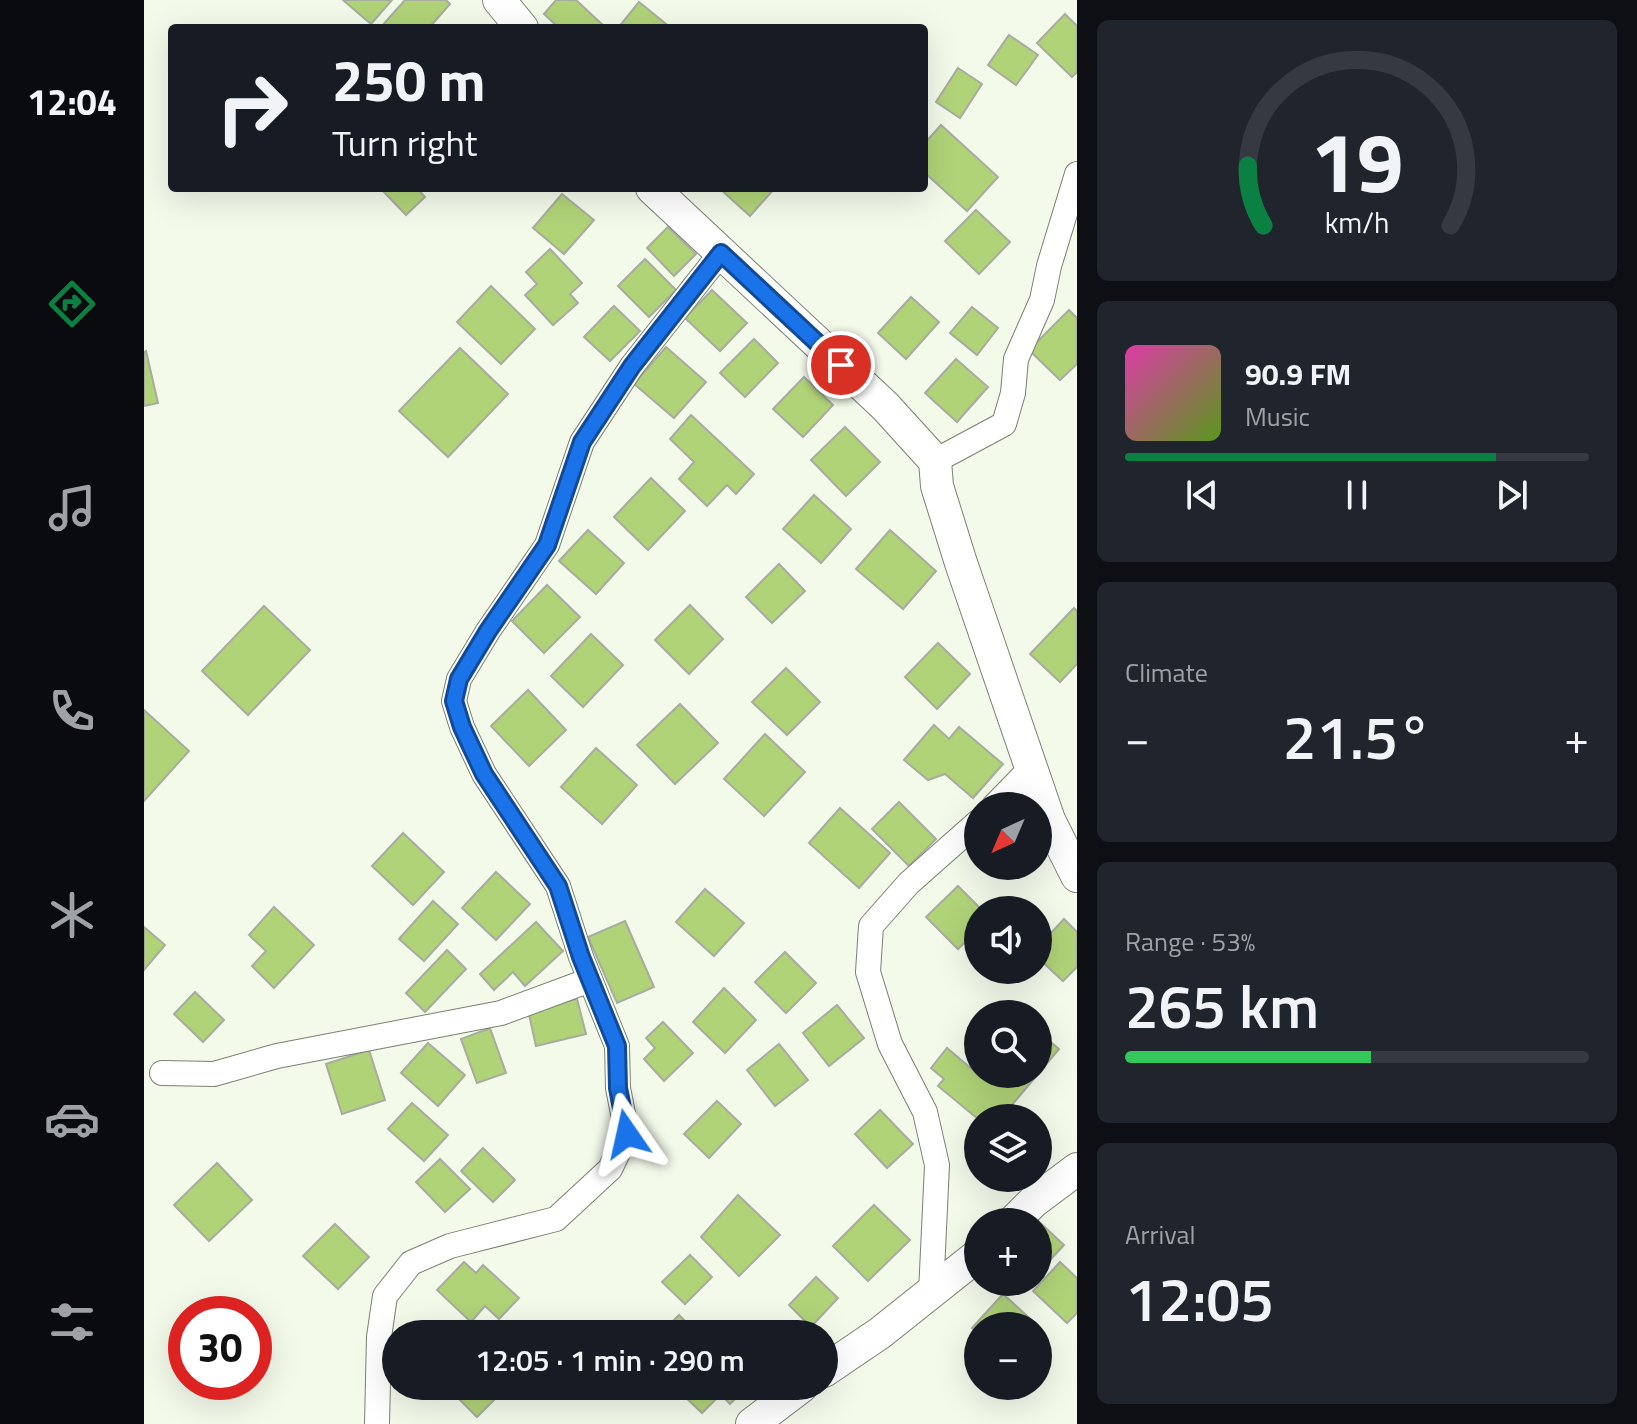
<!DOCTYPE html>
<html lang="en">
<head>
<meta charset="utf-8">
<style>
	:root { --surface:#171b24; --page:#20242c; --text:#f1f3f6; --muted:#9ea1a6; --line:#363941; --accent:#0b8043 }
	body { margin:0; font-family:"Titillium Web",sans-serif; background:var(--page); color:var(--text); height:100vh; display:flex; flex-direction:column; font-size:30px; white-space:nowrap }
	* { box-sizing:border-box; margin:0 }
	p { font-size:26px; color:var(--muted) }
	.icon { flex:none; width:44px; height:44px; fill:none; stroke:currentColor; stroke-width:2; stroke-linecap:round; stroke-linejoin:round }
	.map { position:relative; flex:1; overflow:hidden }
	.drawer { display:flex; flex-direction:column; gap:20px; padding:20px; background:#0d0f14; width:560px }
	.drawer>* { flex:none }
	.banner { position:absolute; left:24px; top:24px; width:760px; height:168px; border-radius:8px; box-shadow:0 8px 32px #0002; background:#171b24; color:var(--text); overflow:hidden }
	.needle { width:52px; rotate:224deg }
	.buttons { position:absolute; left:820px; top:792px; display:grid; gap:16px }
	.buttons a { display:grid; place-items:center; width:88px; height:88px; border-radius:50%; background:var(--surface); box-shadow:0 8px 32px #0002; font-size:40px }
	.speed { position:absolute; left:24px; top:1296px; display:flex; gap:16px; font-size:40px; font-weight:700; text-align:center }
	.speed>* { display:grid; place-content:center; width:104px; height:104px; border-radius:50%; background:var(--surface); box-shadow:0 8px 32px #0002; line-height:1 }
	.speed .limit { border:12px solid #d22; background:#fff; color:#111 }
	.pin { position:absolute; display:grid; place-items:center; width:68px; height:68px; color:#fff; margin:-34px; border:4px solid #fff; border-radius:50%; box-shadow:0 2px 8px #0007 }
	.me { position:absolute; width:88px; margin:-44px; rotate:349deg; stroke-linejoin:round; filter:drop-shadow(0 0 6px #0008) }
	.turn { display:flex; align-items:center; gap:28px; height:168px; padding:0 32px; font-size:36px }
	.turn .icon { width:104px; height:104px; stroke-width:2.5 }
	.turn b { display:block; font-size:56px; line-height:68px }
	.big { font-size:60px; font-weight:600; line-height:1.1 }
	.drawer .widget { flex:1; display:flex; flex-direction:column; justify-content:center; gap:12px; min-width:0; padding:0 28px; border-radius:12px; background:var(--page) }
	.drawer .dial { align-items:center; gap:0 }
	.dial svg { height:208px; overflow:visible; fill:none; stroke:var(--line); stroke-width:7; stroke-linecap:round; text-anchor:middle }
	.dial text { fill:var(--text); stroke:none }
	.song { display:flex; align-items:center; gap:24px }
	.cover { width:96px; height:96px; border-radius:12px; background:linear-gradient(135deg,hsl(320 70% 55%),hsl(90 70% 35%)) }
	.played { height:8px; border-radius:4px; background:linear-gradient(90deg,var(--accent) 80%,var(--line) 80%) }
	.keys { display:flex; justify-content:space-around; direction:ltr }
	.heat { display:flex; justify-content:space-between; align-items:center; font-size:44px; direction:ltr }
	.charge { height:12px; border-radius:6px; background:linear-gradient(90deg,#34c759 53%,var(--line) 0) }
	.trip { position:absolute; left:238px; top:1320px; width:456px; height:80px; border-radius:40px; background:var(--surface); box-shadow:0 8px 32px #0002; font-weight:600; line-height:80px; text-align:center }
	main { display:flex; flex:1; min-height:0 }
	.menu { display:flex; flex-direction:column; width:144px; justify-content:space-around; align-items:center; background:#090b0e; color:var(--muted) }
	.menu .icon { width:56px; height:56px }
	.menu .current { color:var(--accent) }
	.menu b { font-size:36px; color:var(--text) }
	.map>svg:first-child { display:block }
</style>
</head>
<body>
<main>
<nav class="menu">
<b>12:04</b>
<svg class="icon current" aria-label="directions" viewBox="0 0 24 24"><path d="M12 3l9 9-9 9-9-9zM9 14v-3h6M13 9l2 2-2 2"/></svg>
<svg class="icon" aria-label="music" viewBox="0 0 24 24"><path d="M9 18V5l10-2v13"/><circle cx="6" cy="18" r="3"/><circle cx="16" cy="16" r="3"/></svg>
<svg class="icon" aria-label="phone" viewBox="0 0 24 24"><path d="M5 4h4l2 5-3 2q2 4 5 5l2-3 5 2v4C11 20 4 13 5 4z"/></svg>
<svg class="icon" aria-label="climate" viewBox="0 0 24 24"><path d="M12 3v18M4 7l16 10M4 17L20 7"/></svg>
<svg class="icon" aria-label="car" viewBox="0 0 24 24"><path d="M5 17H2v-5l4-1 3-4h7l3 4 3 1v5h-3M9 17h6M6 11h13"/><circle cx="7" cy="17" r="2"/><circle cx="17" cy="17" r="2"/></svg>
<svg class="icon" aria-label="filters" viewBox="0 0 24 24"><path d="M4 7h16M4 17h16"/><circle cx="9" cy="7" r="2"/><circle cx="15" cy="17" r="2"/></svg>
</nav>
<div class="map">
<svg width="933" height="1424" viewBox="0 0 933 1424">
	<rect width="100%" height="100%" fill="#f3faea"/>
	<g fill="#b0d378" stroke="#a6ad9e" stroke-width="2">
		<path d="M199 0H248L227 24Z"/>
		<path d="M261 0H302L306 4 285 28H236Z"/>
		<path d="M412 0H432L461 27 415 28 400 14Z"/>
		<path d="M495 2 527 28H474Z"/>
		<path d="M921 14 933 26V72L928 77 893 43Z"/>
		<path d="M865 35 894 55 872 85 844 65Z"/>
		<path d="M814 68 838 84 816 118 792 102Z"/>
		<path d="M797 125 854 177 823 211 780 172V144Z"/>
		<path d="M243 188H273L281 197 262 215 239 191Z"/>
		<path d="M575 188H631L606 216Z"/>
		<path d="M418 194 450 220 420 254 389 228Z"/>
		<path d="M832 210 866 242 835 274 801 241Z"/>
		<path d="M524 227 552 254 530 276 503 248Z"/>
		<path d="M406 249 438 283 426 294 434 303 409 325 381 295 393 284 382 272Z"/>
		<path d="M501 259 532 290 505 317 474 286Z"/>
		<path d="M347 286 391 329 357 364 313 322Z"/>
		<path d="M568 290 603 323 576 351 541 318Z"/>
		<path d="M767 297 795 322 762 359 734 333Z"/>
		<path d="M470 306 496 331 466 361 440 337Z"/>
		<path d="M828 307 854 328 833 355 806 333Z"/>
		<path d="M925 310 933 318V364L916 380 885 350Z"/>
		<path d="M610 339 634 363 601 397 576 373Z"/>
		<path d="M522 347 562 382 530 418 490 384Z"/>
		<path d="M316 348 364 394 304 457 255 411Z"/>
		<path d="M2 351 14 403 0 406V352Z"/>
		<path d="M812 359 844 387 813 422 781 393Z"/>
		<path d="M660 377 689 405 659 437 629 409Z"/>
		<path d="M547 415 610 474 592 494 583 485 563 506 535 479 550 462 526 439Z"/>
		<path d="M701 427 736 462 702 496 667 460Z"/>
		<path d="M507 478 541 511 504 550 470 517Z"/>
		<path d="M670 495 707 529 677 563 639 529Z"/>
		<path d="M444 530 480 563 452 594 415 561Z"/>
		<path d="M746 530 792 571 759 609 712 569Z"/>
		<path d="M635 564 661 591 628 623 602 597Z"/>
		<path d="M403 585 436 617 400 653 368 621Z"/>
		<path d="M546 605 579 639 545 674 511 640Z"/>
		<path d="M120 606 166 650 104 715 58 671Z"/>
		<path d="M930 608 933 611V664L916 682 886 654Z"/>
		<path d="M447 634 479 665 439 707 407 676Z"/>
		<path d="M794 643 826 674 793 709 761 677Z"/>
		<path d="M642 668 676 702 643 735 608 702Z"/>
		<path d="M384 690 422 730 385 766 347 726Z"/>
		<path d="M536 704 574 743 531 784 493 745Z"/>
		<path d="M0 710 45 751 0 801Z"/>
		<path d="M790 725 805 739 815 727 859 764 829 798 801 774 784 780 760 760Z"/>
		<path d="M621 734 661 772 620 816 580 779Z"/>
		<path d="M452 748 493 785 458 824 417 787Z"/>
		<path d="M755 802 792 839 765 866 728 829Z"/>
		<path d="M696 808 746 853 715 888 665 843Z"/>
		<path d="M259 833 300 872 269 905 228 866Z"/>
		<path d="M352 872 386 904 352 940 318 908Z"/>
		<path d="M814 886 838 910H834V930L814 949 782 917Z"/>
		<path d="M561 889 600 923 570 956 532 922Z"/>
		<path d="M289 901 314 924 280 961 255 939Z"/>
		<path d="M130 907 170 945 130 988 108 966 122 951 105 935Z"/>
		<path d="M920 919 933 932V967L919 981 894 958V947Z"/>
		<path d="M481 921 510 987 473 1003 444 937Z"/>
		<path d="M392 922 419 951 381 986 369 972 350 990 336 974Z"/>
		<path d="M0 927 21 945 0 970Z"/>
		<path d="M303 950 322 969 281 1012 262 993Z"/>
		<path d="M641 952 672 983 642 1013 611 982Z"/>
		<path d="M580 988 612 1020 581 1053 549 1022Z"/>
		<path d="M51 992 80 1020 59 1042 30 1014Z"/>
		<path d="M433 999 442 1034 392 1046 384 1010Z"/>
		<path d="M693 1005 720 1038 685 1066 659 1033Z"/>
		<path d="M519 1022 549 1053 520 1081 500 1059 511 1048 502 1038Z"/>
		<path d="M346 1028 362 1073 333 1083 317 1039Z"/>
		<path d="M894 1031 915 1049 857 1118 834 1119 794 1086 800 1079 787 1068 803 1048 836 1076 894 1074Z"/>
		<path d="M284 1043 321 1075 294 1106 257 1073Z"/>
		<path d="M635 1044 664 1080 631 1106 603 1070Z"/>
		<path d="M225 1050 241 1100 198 1114 182 1064Z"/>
		<path d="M573 1101 597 1124 565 1158 540 1134Z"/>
		<path d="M268 1103 304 1135 280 1161 244 1129Z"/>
		<path d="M736 1110 769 1144 743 1168 711 1134Z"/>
		<path d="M339 1148 371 1180 349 1202 317 1171Z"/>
		<path d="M296 1159 326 1189 301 1212 272 1182Z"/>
		<path d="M73 1163 108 1200 65 1241 30 1205Z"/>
		<path d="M594 1195 636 1235 595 1276 557 1237Z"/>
		<path d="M730 1205 766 1240 724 1281 689 1246Z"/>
		<path d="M891 1218 920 1245 894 1273V1222H887Z"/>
		<path d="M191 1224 225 1257 194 1289 159 1256Z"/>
		<path d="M546 1255 568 1277 541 1304 518 1282Z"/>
		<path d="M320 1262 332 1273 339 1265 375 1298 355 1319 341 1306 327 1322 293 1290Z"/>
		<path d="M916 1262 933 1278V1313L923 1323 889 1291Z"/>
		<path d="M672 1277 694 1298 667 1327 645 1305Z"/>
		<path d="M859 1294 892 1324 890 1326H834V1334L828 1328Z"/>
		<path d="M535 1315 554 1334H516Z"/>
		<path d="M302 1386H360L362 1388 333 1417Z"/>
		<path d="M548 1386H561L573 1398 558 1413 539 1395Z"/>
		<path d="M569 1386H598L601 1389 586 1404Z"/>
	</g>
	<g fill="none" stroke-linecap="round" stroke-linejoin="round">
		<g stroke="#7a8072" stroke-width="26">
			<g id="street">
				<path d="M791 461 860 424 869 393 872 359 898 300 905 266 933 174"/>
				<path d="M850 806 887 768"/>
				<path d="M18 1073 70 1074 133 1056 357 1013 446 980"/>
				<path d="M787 1293 793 1165 781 1112 746 1044 724 972 727 926 765 883 834 822"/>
				<path d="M233 1424 235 1337 241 1296 267 1263 306 1246 412 1219 466 1169 483 1134 474 1088 473 1046 437 957 414 886 340 774 318 727 310 701 315 679 344 631 403 545 438 442 488 366 577 253"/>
			</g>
		</g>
		<g stroke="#7a8072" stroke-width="34">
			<g id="secondary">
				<path d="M355 0 378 28"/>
				<path d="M508 188 741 406 791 461 793 486 817 563 905 820 933 876"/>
				<path d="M869 1222 889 1202 933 1169"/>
				<path d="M680 1371 736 1333 834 1255"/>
				<path d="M608 1424 658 1386"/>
			</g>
		</g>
		<use href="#street" stroke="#fff" stroke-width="24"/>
		<use href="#secondary" stroke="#fff" stroke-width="32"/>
	</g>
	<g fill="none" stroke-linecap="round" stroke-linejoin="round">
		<g stroke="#114b97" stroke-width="20">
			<path id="route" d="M483 1134 474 1088 473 1046 437 957 414 886 340 774 318 727 310 701 315 679 344 631 403 545 438 442 488 366 577 253 697 365"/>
		</g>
		<use href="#route" stroke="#1a73e8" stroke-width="14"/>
	</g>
</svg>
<div class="buttons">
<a><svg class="needle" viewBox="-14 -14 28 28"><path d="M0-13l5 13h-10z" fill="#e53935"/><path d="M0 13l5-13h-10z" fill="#9ea1a6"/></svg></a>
<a><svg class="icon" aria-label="sound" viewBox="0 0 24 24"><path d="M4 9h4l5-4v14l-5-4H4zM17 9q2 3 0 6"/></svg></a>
<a><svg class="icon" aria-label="search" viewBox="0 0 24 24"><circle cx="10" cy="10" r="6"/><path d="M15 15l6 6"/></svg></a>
<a><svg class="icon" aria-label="layers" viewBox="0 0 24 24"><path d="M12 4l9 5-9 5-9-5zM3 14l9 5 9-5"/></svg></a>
<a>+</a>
<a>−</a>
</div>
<div class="speed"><div class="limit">30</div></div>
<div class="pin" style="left:697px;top:365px;background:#d93025"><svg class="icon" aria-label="arrive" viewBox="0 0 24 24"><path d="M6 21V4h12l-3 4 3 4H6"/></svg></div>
<svg class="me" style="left:483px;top:1134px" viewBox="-20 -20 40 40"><path d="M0-17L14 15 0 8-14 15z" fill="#1a73e8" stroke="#fff" stroke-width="4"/></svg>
<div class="trip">12:05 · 1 min · 290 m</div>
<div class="banner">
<div class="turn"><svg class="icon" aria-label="right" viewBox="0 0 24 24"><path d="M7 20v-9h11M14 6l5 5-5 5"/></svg><div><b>250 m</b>Turn right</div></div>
</div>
</div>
<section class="drawer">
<div class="widget dial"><svg viewBox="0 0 100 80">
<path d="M14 69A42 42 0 1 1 86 69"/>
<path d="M14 69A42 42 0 0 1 8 46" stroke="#0b8043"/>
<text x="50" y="56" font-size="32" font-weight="700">19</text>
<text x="50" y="72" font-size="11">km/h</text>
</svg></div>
<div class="widget">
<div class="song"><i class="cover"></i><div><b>90.9 FM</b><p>Music</p></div></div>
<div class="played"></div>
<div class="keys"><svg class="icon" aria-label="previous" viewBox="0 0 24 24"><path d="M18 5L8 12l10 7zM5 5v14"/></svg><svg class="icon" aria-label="pause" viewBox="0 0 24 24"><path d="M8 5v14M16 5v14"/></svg><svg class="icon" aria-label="next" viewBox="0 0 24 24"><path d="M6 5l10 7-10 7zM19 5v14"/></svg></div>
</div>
<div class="widget"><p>Climate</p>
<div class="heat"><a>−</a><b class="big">21.5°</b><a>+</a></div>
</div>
<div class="widget"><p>Range · 53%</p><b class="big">265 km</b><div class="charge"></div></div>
<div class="widget"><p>Arrival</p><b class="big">12:05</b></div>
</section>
</main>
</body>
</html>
